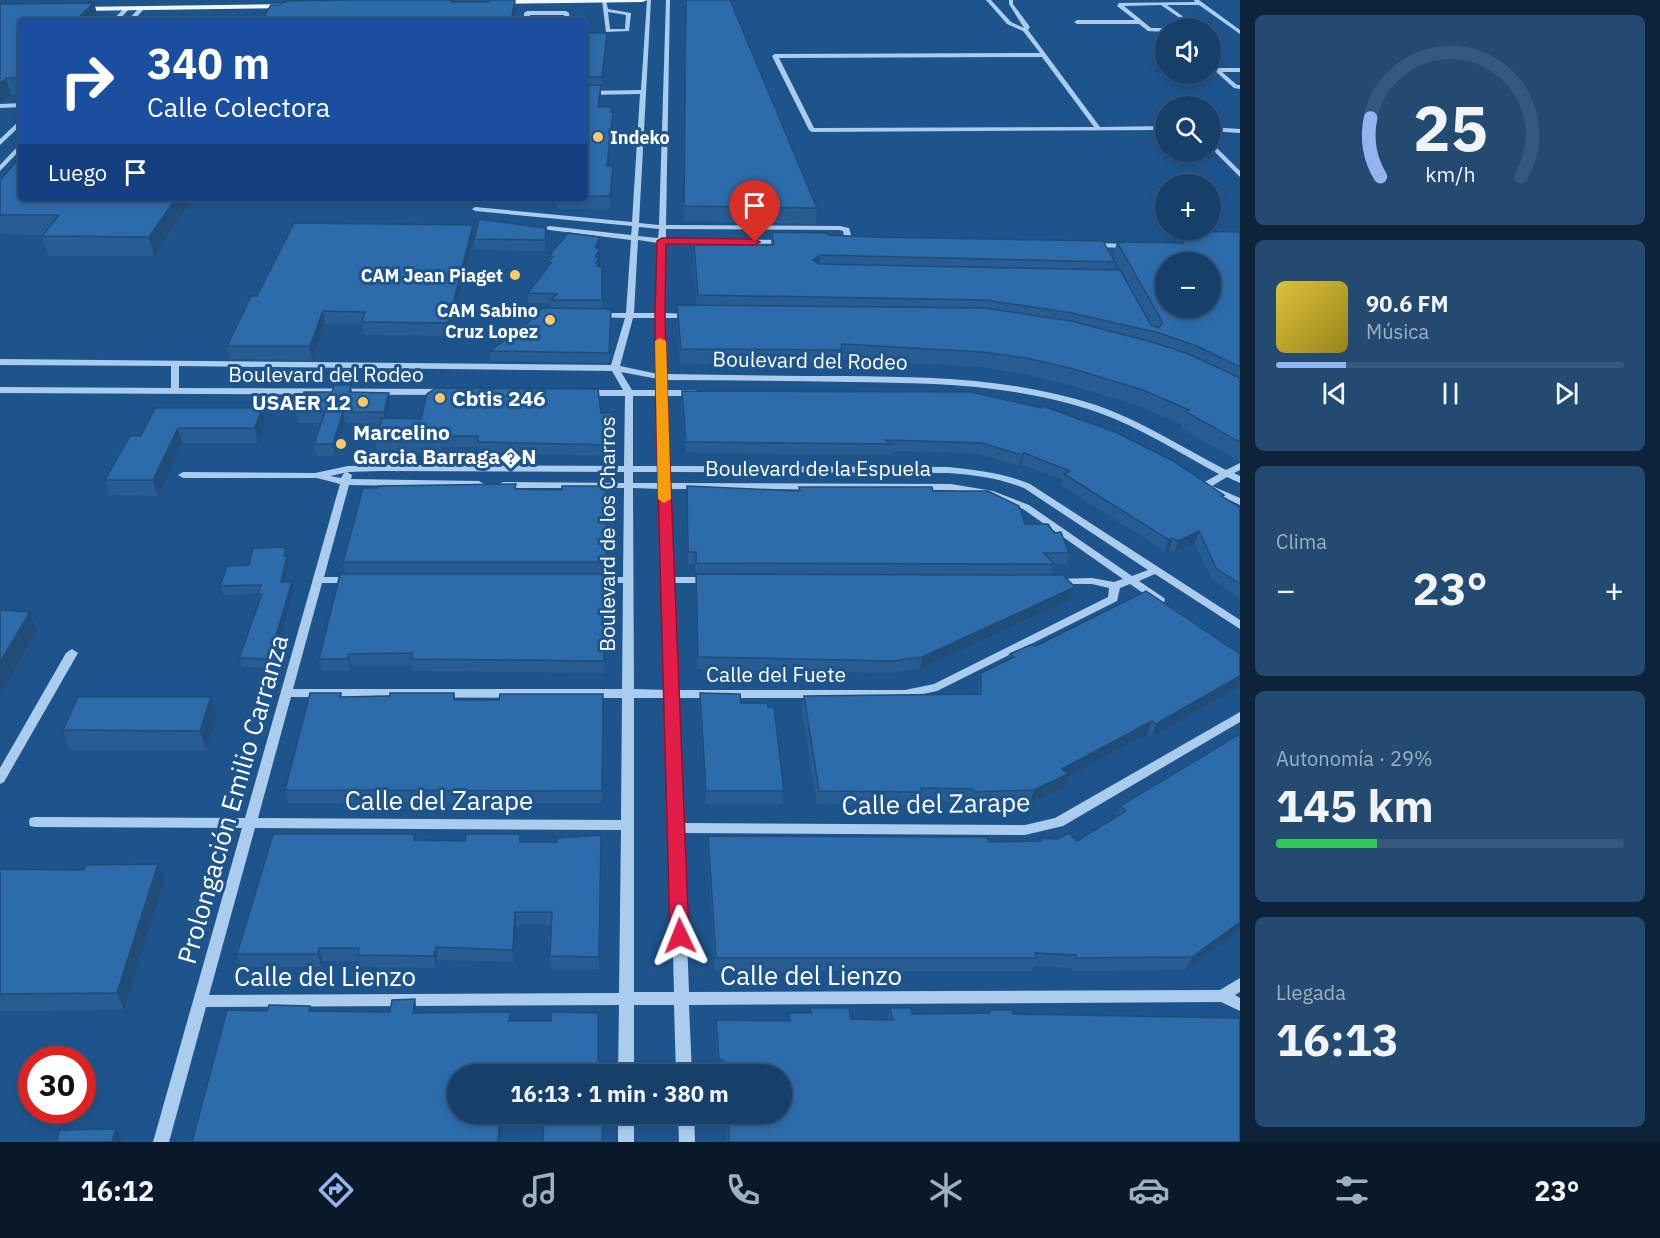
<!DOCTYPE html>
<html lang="es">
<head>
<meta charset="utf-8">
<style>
	:root { --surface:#163f69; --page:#234a71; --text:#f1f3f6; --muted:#9eafc0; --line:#35587d; --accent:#95b2f1 }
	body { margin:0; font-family:"IBM Plex Sans",sans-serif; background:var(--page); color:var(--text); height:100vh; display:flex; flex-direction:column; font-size:22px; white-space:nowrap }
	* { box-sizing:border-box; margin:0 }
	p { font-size:20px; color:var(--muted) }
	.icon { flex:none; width:33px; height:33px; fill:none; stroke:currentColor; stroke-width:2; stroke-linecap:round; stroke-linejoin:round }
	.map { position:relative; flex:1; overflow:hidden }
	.details { display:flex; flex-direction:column; gap:15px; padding:15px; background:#0c233a; width:420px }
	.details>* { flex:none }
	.hud { position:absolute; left:18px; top:18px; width:570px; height:183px; border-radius:6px; box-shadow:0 3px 9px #0003,0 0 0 2px var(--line); background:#1a4fa0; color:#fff; overflow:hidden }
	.buttons { position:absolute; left:1155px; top:18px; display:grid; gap:12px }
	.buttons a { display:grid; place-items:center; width:66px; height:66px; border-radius:50%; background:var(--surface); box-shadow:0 3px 9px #0003,0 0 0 2px var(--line); font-size:30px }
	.speed { position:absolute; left:18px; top:1046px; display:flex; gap:12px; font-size:30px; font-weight:700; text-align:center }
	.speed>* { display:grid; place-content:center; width:78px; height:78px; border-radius:50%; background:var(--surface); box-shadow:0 3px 9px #0003,0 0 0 2px var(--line); line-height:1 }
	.speed .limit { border:9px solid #d22; background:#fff; color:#111 }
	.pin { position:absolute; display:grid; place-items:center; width:51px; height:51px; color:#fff; margin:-62px -26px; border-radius:50% 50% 50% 0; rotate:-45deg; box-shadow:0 0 6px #0007 }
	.pin .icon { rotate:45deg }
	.me { position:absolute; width:66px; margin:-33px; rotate:358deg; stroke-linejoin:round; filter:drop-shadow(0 0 4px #0008) }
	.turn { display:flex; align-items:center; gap:21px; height:126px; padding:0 30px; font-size:27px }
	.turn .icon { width:78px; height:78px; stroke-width:2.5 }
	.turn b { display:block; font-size:42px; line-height:51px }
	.then { display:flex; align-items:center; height:57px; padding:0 30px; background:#0003; gap:12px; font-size:22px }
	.big { font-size:45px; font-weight:700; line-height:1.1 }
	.details .widget { flex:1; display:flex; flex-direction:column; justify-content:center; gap:9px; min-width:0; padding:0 21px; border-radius:9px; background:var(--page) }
	.details .dial { align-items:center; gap:0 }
	.dial svg { height:156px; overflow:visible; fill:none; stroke:var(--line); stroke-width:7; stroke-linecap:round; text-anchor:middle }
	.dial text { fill:var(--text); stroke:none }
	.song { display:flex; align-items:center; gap:18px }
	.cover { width:72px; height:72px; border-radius:9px; background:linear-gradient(135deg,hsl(50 70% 55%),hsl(50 70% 35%)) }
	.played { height:6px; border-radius:3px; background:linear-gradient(90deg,var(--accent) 20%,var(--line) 20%) }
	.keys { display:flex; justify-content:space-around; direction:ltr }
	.heat { display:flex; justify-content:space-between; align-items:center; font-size:33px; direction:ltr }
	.charge { height:9px; border-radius:4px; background:linear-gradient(90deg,#34c759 29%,var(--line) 0) }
	.trip { position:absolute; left:447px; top:1064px; width:345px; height:60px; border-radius:30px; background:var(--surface); box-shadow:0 3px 9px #0003,0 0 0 2px var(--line); font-weight:700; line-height:60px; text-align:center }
	.tabs { display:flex; height:96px; justify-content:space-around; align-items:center; background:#09192a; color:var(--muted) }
	.tabs .icon { width:42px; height:42px }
	.tabs .active { color:var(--accent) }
	.tabs b { font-size:27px; color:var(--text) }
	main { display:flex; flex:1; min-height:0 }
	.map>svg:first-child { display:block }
</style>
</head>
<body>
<main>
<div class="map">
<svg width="1240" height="1142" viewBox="0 0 1240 1142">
	<rect width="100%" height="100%" fill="#1e548c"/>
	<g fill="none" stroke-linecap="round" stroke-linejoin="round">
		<g fill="#abccec" fill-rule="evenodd">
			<path d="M602 0 606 1 608 9 631 13 629 31 606 32ZM608 12 626 15 625 29H610Z"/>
			<path d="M647 0H651L639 223 659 225 666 0H670L666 225 840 226 849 228 853 243 846 245 843 231 839 230 666 229V239L784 240 788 242 784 244 665 243 664 313 690 314 694 316 690 318H664L666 374C725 375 785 376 844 376 931 377 1012 378 1096 405 1142 421 1183 448 1226 470L1240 463V470L1234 473 1240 476V483L1227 477 1212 486 1240 498V505L1206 489 1201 488 1199 486 1201 484 1219 474C1176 451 1135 424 1088 409 1010 384 930 383 849 382 788 381 727 380 666 380L667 390H696L700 393 696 396H667L670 466 948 467C977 470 1003 473 1030 484L1240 620V629L1155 574 1139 581 1164 598 1165 600 1164 602H1156L1130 584 1120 588 1117 601 937 691 905 698H678L683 823 1025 825 1055 818 1240 712V722L1063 826 1025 835 683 833 689 992 1220 990 1240 978V992L1235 995 1240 998V1011L1221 1002 689 1005 692 1074H676L674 1005H634V1074H618L619 1005 206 1007 169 1142H153L242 828 35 827 30 826 29 822 30 818 35 817 245 818 340 484 317 478H183L178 475 183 472 315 473 348 466 380 465 624 466 625 396H585L581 393 585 390H623L612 371 179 366V388L444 389 448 392 444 395 0 393V387L171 388V366L0 365V359L611 365 625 318 598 317 594 315 598 313H626L631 240 549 230 545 228 549 226 631 235 632 226 475 211 472 209 475 207 632 222 640 94 585 95V91L641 90ZM639 227 659 229 658 238 638 236ZM638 240 658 243 656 313H634ZM633 318H656L658 374 620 366ZM621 372 658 379V390H632ZM633 396H658L660 466H633ZM380 471 624 472V483L503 482 498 485 503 488H624L623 577H596L591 580 596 583H623L622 689H293L322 583H352L357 580 352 577H324L349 485 479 487 484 484 479 481 351 479 352 475 347 472 344 473 341 478 330 476 348 472ZM633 472H660V483H633ZM670 472 948 473C975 475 999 478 1024 488L1148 570 1132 576 1029 505 993 491 951 484 670 483ZM633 488 661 489 663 578 662 580 663 582 666 690 634 689ZM670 489 951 490C976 493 999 498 1023 509L1123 579 1114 582 1092 578 1053 579 1052 581 1057 584H1092L1109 588 1108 597 934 684 905 690H678L674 583H708L713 580 708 577H674ZM291 697 622 698 621 820 258 818ZM634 698H666L674 992H634ZM255 828 621 830 619 993 209 995Z"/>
			<path d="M986 0H991L1011 22 1024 28 1009 4V0H1013V4L1030 27 1028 30 1100 127 1166 126V130L812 132 809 130 772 56 775 54 1040 53 1023 31 1007 24ZM1042 57 1094 127 814 128 779 58Z"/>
			<path d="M1194 0H1199L1240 30V34L1199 5H1167L1199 28H1194L1161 5 1124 6 1151 28H1166V32L1148 31 1139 24H1077L1074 22 1077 20H1135L1117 6 1119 3 1195 2Z"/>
			<path d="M125 7 130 8 118 21H112Z"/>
			<path d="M140 7 145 8 133 21H127Z"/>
			<path d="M527 11H566L569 13 570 21H564V15H530V21H524V13Z"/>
			<path d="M1240 68V72H1222L1237 85H1240V89L1234 88 1214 70 1217 68Z"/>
			<path d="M21 103V107L0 108V104Z"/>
			<path d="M21 119V125L0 145V139Z"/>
			<path d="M1210 127 1240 129V133L1210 131Z"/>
			<path d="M1210 141 1240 171V177L1210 147Z"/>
			<path d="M21 143V149L0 171V165Z"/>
			<path d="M1091 243 1129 244 1133 246 1129 248 1094 247 1090 245Z"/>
			<path d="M523 311 549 312 553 314C546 318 529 317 522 313Z"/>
			<path d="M72 649 78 653 4 782 0 784V768L66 653Z"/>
			<rect x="618" y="1113" width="16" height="29"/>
			<path d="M678 1113H694L695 1142H679Z"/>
		</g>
		<g fill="#f1f7ff" fill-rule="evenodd">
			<path d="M492 0H647L643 2 495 4Z"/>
			<path d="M291 4 294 8 75 11 71 9 75 7Z"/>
		</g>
	</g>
	<g fill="#275d92">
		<path d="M685 0 817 208 816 224 684 221Z"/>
		<path d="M94 3 98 18 21 21V95H11L5 101 0 4Z"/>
		<path d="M585 33 607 44 602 88H601L600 107 613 112V125L609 166H613V179L610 209H557V198H585Z"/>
		<path d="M0 180 21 198H193L154 256H48L42 236 43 235 0 234Z"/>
		<path d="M1179 231 1240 232V462L1181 428 1182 425 1139 406 1066 384 1023 374 980 367 840 360V365L680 364 677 321V305L697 306 693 259 694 245H771L772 232 828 235 1115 262 1113 270 1152 325 1113 256 1117 242 1176 243Z"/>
		<path d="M474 237 449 336 364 335 362 324H325L312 360 230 359 227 346 257 296Z"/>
		<path d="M474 239H546L545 251 475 250Z"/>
		<path d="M600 246 599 249H600V267H602V309H611L609 363 490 361V351L551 308V303H528V293L548 266 549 256Z"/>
		<path d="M351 385 352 392 389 393 390 404 387 418 421 419 612 413V456L479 453 478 447H441V451L413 453 377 452 376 441 381 424 345 423 335 456H316L314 444 321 423H299L297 411 332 392Z"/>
		<path d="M682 391 971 392 1224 495 1223 497 1240 507V598L1212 579 1195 543 1174 552 1169 550 1165 551 1061 485 1063 480 1021 464 1019 466 980 454 893 451 892 455 686 453 681 402Z"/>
		<path d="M262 408 265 423 258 443H182L158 496 110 495 105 480 141 436Z"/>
		<path d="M516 484V489L607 498 606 579H608L609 623H606L604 673 412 671V665H351L350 671 322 670 319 659 345 574 343 562 377 488Z"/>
		<path d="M687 486 799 491V487L933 491 1025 524 1069 553 1066 565H1053L1051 574 1071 599 920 669 890 673 697 669 696 575 695 564H688Z"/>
		<path d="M286 547 289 565 285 582 294 591 271 668 242 667 239 658 259 601 258 594 223 595 220 586 249 565Z"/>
		<path d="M1010 654H1240V686L1152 737 1147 734 1067 777 1064 788 1030 803 970 805V802L920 801 919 805 817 804 802 709 804 696 978 694V686L981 673 1009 659Z"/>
		<path d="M341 693 342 697 454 693 455 700H499L603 694 602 803H288L285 790Z"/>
		<path d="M700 693 741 703 784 791 782 804H706L699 706Z"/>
		<path d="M211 697 217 717 206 750H70L63 730Z"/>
		<path d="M1240 734V930L1186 970 1072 971 1071 968 1034 966 1032 971H715L707 849 708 836 989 842 1039 841 1040 838 1077 841 1116 817 1120 806Z"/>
		<path d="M415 840 521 842 601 848 599 969H551L550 956 552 925H516L514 962 437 960 436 968 360 967 359 961H322L321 967H241L237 954Z"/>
		<path d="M0 869 164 881 124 1010 0 1011Z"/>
		<path d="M810 1008 851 1019 888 1020 890 1008 912 1014 989 1013 990 1010 1013 1014 1240 1142H727L726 1113H782V1074H722V1073H718L715 1033 716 1020 788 1021 789 1013H809Z"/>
	</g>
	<g fill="#204c77">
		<path d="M515 0 516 10 514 21H511Z"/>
		<path d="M94 3 98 18 95 21H75Z"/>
		<path d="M607 33V44L602 88V77Z"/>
		<path d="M21 74V92L17 78Z"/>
		<path d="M6 78 11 95 5 101 0 102V84Z"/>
		<path d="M601 85V97L598 119V107Z"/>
		<path d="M613 112V125L607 179V166Z"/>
		<path d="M613 166V179L610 209V196Z"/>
		<path d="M176 198H193L154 256 149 237Z"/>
		<path d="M473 225 474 237 449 336 448 323Z"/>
		<path d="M600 237V246L597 252 600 249V266L599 267 595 265V248Z"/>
		<path d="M820 255 818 270 813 260Z"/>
		<path d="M323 311 325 324 312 360 310 346Z"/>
		<path d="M389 393 390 404 385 424 384 412Z"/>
		<path d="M262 408 265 423 258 443 255 428Z"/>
		<path d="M343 412 345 423 335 456 333 444Z"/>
		<path d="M178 428 182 443 158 496 153 480Z"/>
		<path d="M1024 453 1021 464 1019 466 1022 455Z"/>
		<path d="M1199 531 1195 543 1174 552 1178 541Z"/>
		<path d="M1173 538 1169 550 1165 551 1169 540Z"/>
		<path d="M286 547 289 565 282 591 281 582Z"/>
		<path d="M292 582 294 591 271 668 269 659Z"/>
		<path d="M1075 587 1071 599 920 669 922 657Z"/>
		<path d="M30 612 37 631 0 694V662Z"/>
		<path d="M349 654 351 665 350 671 348 659Z"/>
		<path d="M1240 676V686L1152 737 1156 724Z"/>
		<path d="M211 697 217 717 206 750 200 731Z"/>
		<path d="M1152 721 1147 734 1067 777 1064 788 1030 803 1034 790 1062 769Z"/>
		<path d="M158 864 164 881 124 1010 117 993Z"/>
		<path d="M515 912 516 925 514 962 513 950Z"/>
		<path d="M1240 922V930L1186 970 1192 957Z"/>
		<path d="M436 947 437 960 436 968 434 956Z"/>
		<path d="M319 948 322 961 321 967 318 954Z"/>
		<path d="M415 999 417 1012 416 1026 413 1013Z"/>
		<path d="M500 1113H502L500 1142H498Z"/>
		<path d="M116 1129 122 1142H112Z"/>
	</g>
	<g fill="#2d6caa" stroke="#204c77" stroke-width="1.5" fill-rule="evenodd">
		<path d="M351 0H452L451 2H488L492 0H515L511 21H261L271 5H280L281 3 290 1Z"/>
		<path d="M686 0H730L817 208 684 206Z"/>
		<path d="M94 3 75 21H21V74L17 78H6L0 84V4Z"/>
		<path d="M585 33H607L602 77H585Z"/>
		<path d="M585 85H601L598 107H611V112H613L607 166H613L610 196H585Z"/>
		<path d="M21 156V198H176L149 237 42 236 59 215H0V180Z"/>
		<path d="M479 219 546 228 545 240 474 239Z"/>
		<path d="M294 223 473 225 448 323 362 322 365 312 323 311 310 346H227L251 296H257Z"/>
		<path d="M1179 231 1240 232V367L1197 346 1159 333 1072 313 985 300 698 295 694 245H774L772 232 827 233 828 235 872 237 1103 241 1115 262 820 255 813 260 819 264 1120 270 1151 325 1158 328 1163 323 1117 242 1184 243ZM1166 262H1210V308H1166Z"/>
		<path d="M568 233 600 237 595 248 600 249 595 257H600L596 263H599L597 266 602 267V300H551L557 294 528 293 551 263 548 262 553 257 549 256Z"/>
		<path d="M677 305 985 308 1071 321 1152 342 1189 354 1240 378V442L1186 412 1189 410 1143 390 1070 368 1026 358 983 352 842 344 841 350 681 349Z"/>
		<path d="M542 308 611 309 609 353 490 351 525 326Z"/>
		<path d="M334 385H351L349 392 389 393 384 412H343L333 444H314L325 412 297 411 304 392H332Z"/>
		<path d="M436 388 598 389 601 413H612V445L478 442V436H440V440L411 441H376L382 418 421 419 427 394Z"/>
		<path d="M682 391 971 392 1042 408 1043 406 1115 432 1173 461 1224 495 1221 496 1240 507V584L1216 568 1199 531 1178 541 1173 538 1169 540 1064 474 1070 471 1024 453 1022 455 982 443 885 440 894 444 686 442Z"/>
		<path d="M155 408H262L255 428H178L153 480H105L130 436H141Z"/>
		<path d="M516 484 515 489 562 490V486H607L606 562H343L363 488H377L378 486Z"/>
		<path d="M687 486 800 491 799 487H932L933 491H988L1019 506 1025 524H1048L1054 533 1061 532 1069 553H1044L1054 564 696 563V552H688Z"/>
		<path d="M286 547 284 556H287L281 582H292L269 659 239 658 262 594H258L261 585 220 586 227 566 249 565 253 548Z"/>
		<path d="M340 574H606V579H608L609 611H606L604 661 411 659 412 653 349 654 348 659H319Z"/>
		<path d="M696 574 1063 575 1075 587 922 657 892 661 698 657Z"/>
		<path d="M1146 591 1240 654V676L1156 724 1152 721 1062 769 1068 774 1034 790 974 792 973 789 921 788 922 792 819 791 804 696 981 694V673L1014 657 1010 654 1030 645 1036 646Z"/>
		<path d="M0 610 30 612 0 662Z"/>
		<path d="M310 693H341L340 697 390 696V693H454V700H499L500 694H603L602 791 285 790Z"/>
		<path d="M700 693 740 694 741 703H767L768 707H774L784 791H706Z"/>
		<path d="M78 697H211L200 731 63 730Z"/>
		<path d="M1240 734V922L1192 957 1076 958V955L1035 953 1036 958H716L708 836 987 837 989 842 1041 841 1040 838 1057 839 1069 833 1077 841 1126 811 1120 806Z"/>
		<path d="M273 834H414V840L465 841 466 834H520V842H557V838L601 835 599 957 550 956 552 912H515L513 950 436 947 434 956 358 955 359 948H319L318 954H237Z"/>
		<path d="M158 864 117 993 0 994V869L84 870 85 865Z"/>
		<path d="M415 999 413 1013 510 1012 509 1021H551V1012L598 1013V1074H458V1113H500L498 1142H192L227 1010 267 1011 269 1005 310 1006 309 1011 390 1012 392 1000Z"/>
		<path d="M810 1008H849L851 1019 893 1020 890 1008H911L912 1014 990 1013V1010H1012L1013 1014 1240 1018V1142H729L728 1113H782V1074H725L723 1060H719L716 1020 790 1021 789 1013H811Z"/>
		<path d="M544 1113H603L602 1142H543Z"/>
		<path d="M116 1129 112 1142H56L60 1130Z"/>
	</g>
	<path fill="#e11d48" stroke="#92132f" stroke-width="1.5" d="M662 238 755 239 760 242 755 245 666 244 665 315 668 412 689 936 686 941 680 943 673 941 670 936 656 412 655 315 657 241Z"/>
	<path fill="#f59e0b" d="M660 338 666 341 671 499 664 503 658 499 655 341Z"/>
	<g fill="#fbc96a" stroke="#1e548c" stroke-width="2">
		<circle cx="598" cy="137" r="6"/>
		<circle cx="515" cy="275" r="6"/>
		<circle cx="550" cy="320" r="6"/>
		<circle cx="440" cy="398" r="6"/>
		<circle cx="363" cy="402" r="6"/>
		<circle cx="341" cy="444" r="6"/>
	</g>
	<g text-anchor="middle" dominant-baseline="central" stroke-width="6" stroke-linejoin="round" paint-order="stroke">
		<g font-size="18" font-weight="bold" fill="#fff" stroke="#1e548c" text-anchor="end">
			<text x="610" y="137" text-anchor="start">Indeko</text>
			<text x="503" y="275">CAM Jean Piaget</text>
			<text x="538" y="310">CAM Sabino<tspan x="538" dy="21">Cruz Lopez</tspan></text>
		</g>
		<g font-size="21" fill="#fff" stroke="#1e548c">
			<text transform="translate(810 360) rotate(1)">Boulevard del Rodeo</text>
			<text x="326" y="374">Boulevard del Rodeo</text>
			<text x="818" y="468">Boulevard de la Espuela</text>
			<text transform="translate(607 534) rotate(-90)">Boulevard de los Charros</text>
			<text x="776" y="674">Calle del Fuete</text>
		</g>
		<g font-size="21" font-weight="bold" fill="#fff" stroke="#1e548c" text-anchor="start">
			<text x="452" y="398">Cbtis 246</text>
			<text x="351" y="402" text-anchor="end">USAER 12</text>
			<text x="353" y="432">Marcelino<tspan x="353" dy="24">Garcia Barraga�N</tspan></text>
		</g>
		<g font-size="26" fill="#fff" stroke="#1e548c">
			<text transform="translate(232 799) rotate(-74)">Prolongación Emilio Carranza</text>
			<text x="439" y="800">Calle del Zarape</text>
			<text transform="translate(936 803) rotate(-1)">Calle del Zarape</text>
			<text x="811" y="975">Calle del Lienzo</text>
			<text x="325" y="976">Calle del Lienzo</text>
		</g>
	</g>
</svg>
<div class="buttons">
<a><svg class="icon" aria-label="sound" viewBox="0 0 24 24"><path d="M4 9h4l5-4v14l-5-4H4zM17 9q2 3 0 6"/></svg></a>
<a><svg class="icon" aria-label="search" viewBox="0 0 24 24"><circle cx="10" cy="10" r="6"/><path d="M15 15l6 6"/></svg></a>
<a>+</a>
<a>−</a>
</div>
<div class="speed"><div class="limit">30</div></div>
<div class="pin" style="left:755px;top:242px;background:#d93025"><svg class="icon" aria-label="arrive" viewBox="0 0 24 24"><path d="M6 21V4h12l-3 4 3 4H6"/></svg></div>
<svg class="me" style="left:680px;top:936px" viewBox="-20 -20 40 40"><path d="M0-17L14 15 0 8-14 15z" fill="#e11d48" stroke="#fff" stroke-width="4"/></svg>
<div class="trip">16:13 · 1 min · 380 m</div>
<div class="hud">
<div class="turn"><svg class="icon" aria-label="right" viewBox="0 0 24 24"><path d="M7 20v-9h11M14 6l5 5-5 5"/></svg><div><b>340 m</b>Calle Colectora</div></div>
<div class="then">Luego<svg class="icon" aria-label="arrive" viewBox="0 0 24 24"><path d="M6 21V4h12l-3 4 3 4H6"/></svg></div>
</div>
</div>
<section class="details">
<div class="widget dial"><svg viewBox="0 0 100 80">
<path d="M14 69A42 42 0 1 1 86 69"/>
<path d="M14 69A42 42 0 0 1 9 39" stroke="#95b2f1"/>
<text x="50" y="56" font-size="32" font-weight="700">25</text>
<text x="50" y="72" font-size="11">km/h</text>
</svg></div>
<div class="widget">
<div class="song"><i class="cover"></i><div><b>90.6 FM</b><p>Música</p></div></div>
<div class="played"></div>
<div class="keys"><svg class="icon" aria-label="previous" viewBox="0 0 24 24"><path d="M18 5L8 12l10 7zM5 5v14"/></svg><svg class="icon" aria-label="pause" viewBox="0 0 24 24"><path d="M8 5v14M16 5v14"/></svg><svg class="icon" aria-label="next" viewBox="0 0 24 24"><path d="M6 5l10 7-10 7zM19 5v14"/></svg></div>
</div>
<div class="widget"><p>Clima</p>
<div class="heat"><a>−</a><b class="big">23°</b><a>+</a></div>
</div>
<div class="widget"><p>Autonomía · 29%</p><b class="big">145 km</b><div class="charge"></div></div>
<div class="widget"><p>Llegada</p><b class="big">16:13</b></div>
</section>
</main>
<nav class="tabs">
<b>16:12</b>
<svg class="icon active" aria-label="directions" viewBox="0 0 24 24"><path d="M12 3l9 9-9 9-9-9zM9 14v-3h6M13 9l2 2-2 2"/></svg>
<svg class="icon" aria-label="music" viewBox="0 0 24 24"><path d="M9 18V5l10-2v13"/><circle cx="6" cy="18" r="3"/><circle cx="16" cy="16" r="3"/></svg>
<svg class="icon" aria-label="phone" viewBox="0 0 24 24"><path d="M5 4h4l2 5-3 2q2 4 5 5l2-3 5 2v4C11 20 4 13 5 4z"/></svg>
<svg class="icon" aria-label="climate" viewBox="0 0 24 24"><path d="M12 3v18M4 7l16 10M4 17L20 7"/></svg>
<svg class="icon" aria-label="car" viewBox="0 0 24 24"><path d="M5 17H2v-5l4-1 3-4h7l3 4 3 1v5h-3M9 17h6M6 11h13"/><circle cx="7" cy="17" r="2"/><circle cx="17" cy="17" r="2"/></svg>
<svg class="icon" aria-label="filters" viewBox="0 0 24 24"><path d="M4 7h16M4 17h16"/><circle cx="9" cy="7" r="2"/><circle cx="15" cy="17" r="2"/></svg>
<b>23°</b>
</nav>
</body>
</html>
